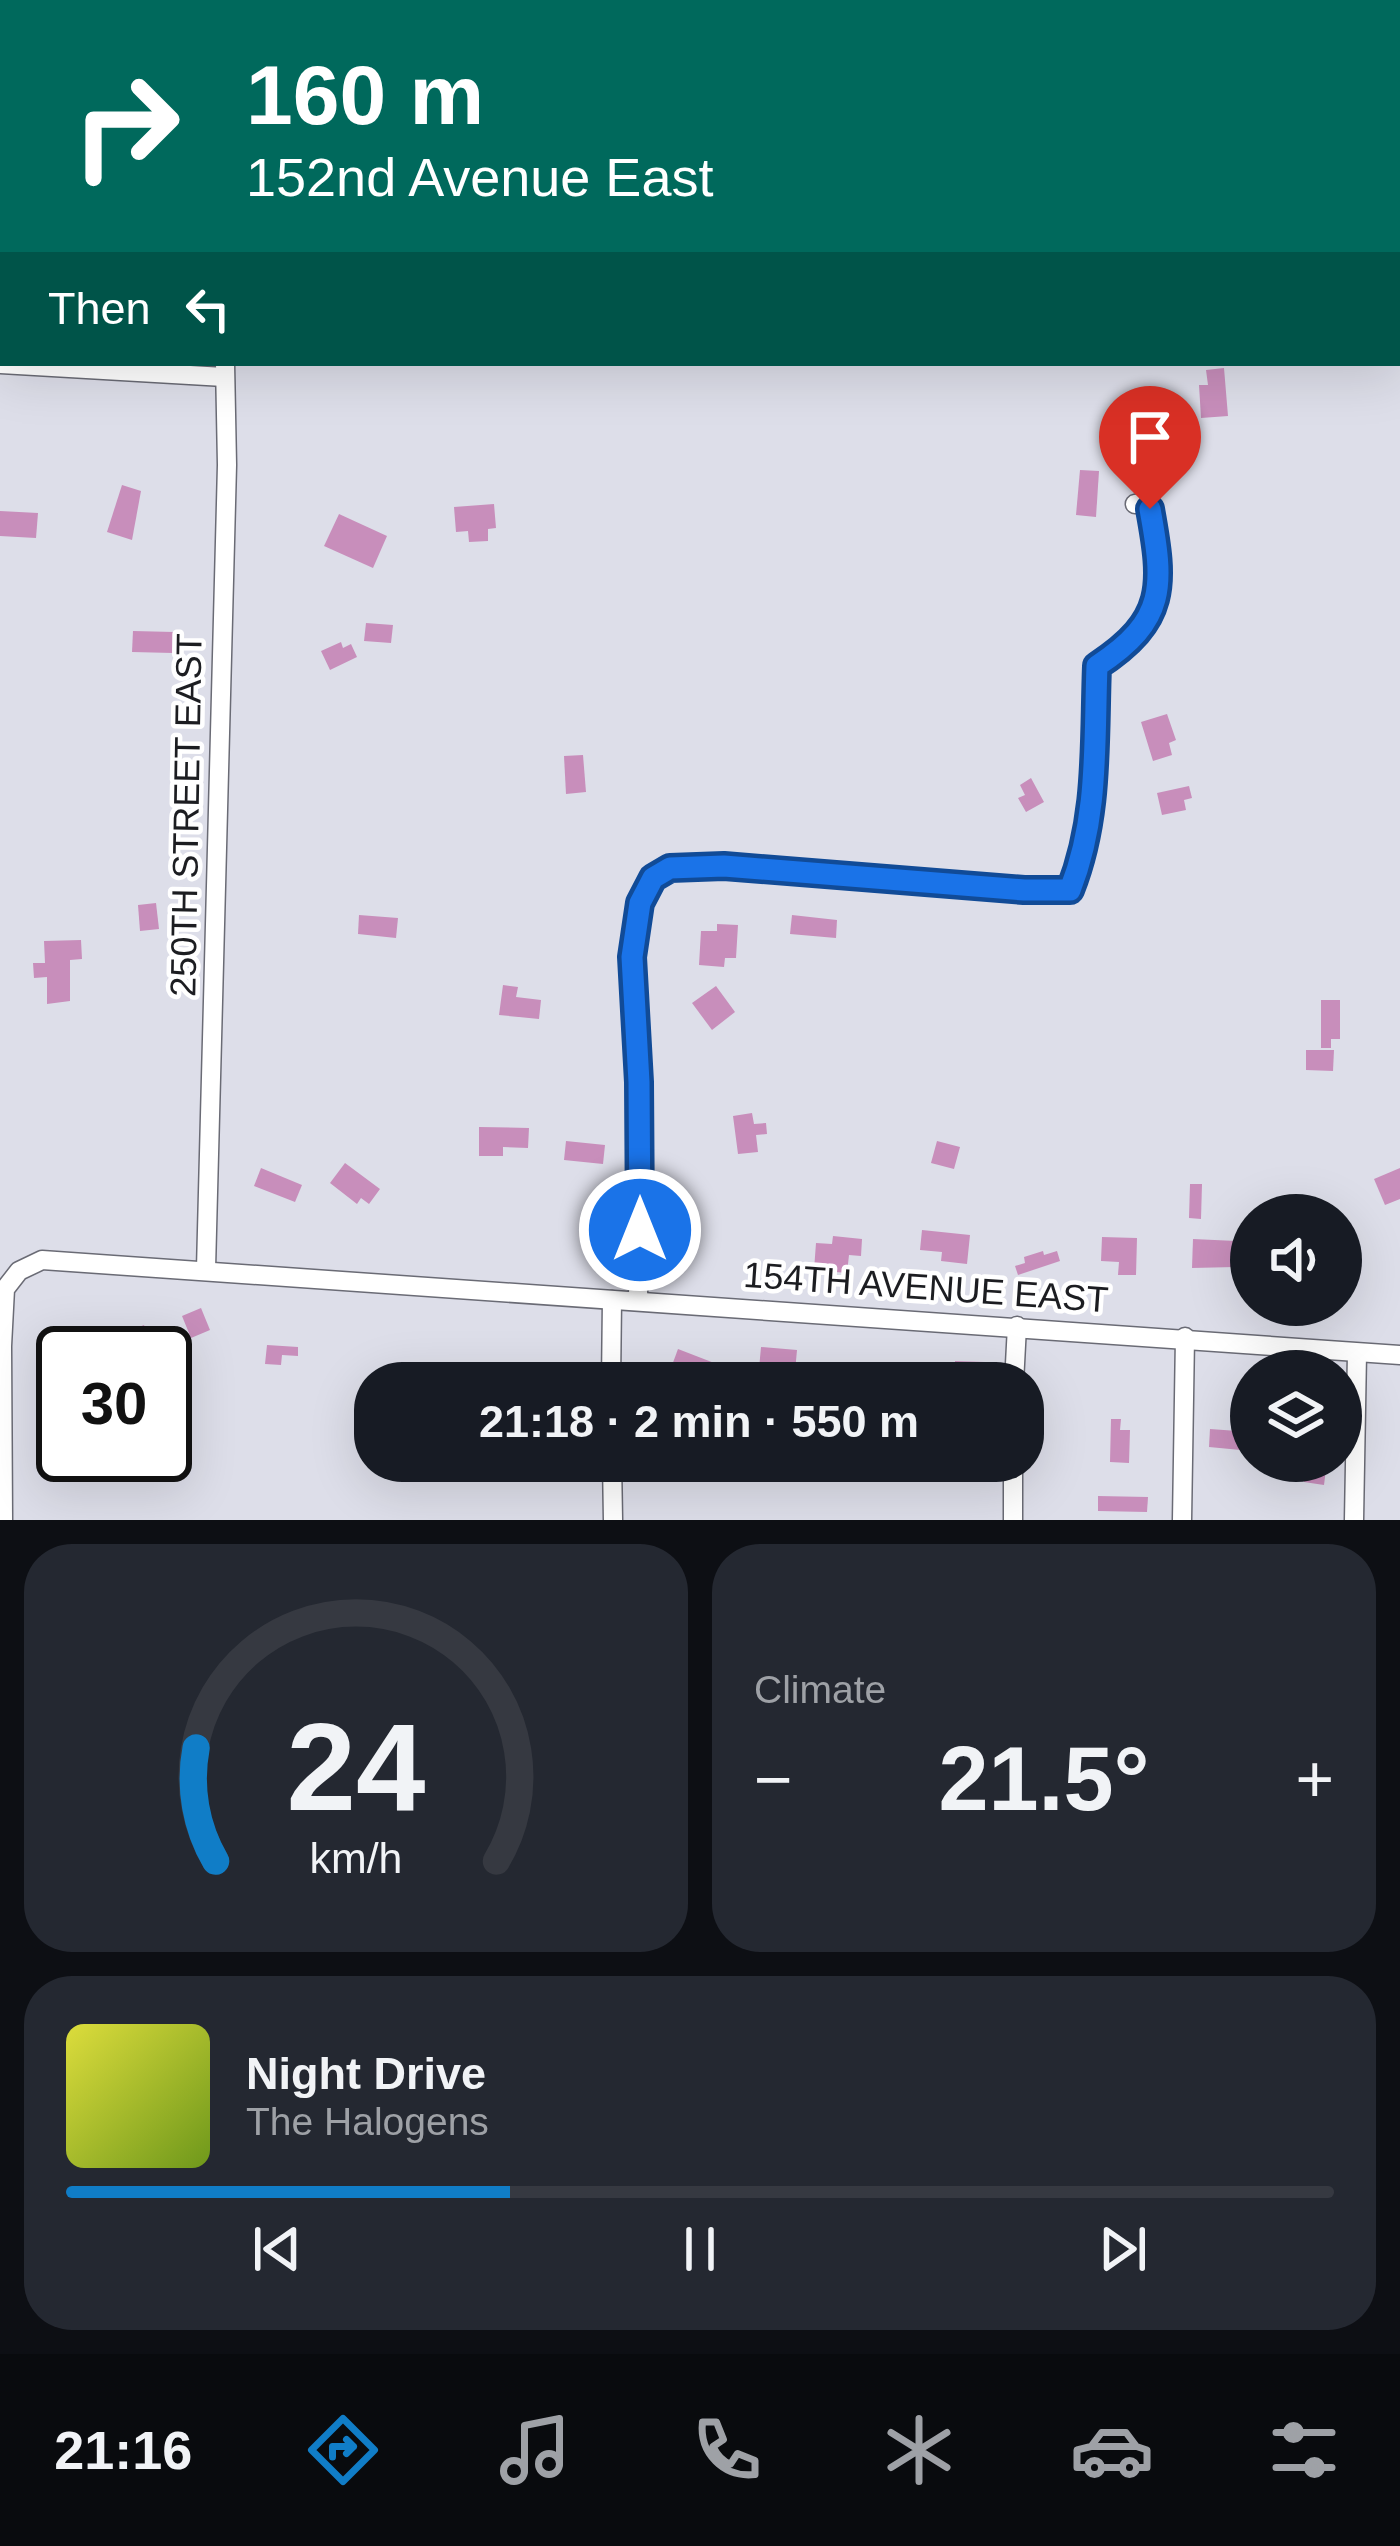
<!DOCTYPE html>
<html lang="en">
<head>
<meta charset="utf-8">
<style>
	:root { --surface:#171b24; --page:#242831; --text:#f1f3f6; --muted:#9ea1a6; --line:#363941; --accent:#107dc7 }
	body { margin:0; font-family:Arial,sans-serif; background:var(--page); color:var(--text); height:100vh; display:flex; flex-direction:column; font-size:45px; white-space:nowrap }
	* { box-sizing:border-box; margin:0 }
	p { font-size:39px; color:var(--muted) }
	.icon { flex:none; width:66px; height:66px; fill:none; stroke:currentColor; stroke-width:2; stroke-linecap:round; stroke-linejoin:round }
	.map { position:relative; height:1520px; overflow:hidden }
	.drawer { display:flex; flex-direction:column; gap:24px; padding:24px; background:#0d0f14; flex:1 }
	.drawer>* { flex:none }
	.guide { position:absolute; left:0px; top:0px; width:1401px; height:366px; box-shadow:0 12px 48px #0002; background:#00695c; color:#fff; overflow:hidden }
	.buttons { position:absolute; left:1230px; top:1194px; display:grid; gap:24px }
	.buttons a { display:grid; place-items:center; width:132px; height:132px; border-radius:50%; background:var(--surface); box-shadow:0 12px 48px #0002; font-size:60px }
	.speed { position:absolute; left:36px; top:1326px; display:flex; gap:24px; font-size:60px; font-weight:700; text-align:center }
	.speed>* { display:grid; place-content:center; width:156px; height:156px; border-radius:50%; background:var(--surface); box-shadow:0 12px 48px #0002; line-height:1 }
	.speed .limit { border:6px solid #111; border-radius:18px; background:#fff; color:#111 }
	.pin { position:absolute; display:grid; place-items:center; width:102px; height:102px; color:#fff; margin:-123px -51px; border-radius:50% 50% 50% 0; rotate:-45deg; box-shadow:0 0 12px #0007 }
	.pin .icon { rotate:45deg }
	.me { position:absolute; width:132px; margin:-66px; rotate:0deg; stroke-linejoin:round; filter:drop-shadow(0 0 9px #0008) }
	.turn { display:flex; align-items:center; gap:42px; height:252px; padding:0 48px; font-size:54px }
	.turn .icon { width:156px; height:156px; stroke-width:2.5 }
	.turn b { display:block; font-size:84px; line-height:102px }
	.then { display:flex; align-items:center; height:114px; padding:0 48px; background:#0003; gap:24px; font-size:45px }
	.big { font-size:90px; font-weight:600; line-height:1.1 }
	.drawer .tile { flex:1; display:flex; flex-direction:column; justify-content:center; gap:18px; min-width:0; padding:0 42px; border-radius:48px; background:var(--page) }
	.drawer .dial { align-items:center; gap:0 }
	.dial svg { height:312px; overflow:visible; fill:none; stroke:var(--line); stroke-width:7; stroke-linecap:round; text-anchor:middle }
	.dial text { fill:var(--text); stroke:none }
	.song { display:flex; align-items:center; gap:36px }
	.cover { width:144px; height:144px; border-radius:18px; background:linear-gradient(135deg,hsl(60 70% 55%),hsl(80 70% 35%)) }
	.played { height:12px; border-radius:6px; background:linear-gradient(90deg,var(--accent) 35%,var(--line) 35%) }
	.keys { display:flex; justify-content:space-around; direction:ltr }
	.heat { display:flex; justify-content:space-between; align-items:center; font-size:66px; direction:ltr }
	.drawer .tiles { flex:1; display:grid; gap:24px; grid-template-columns:1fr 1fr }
	.tile:last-child { grid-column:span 2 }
	.trip { position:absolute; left:354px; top:1362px; width:690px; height:120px; border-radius:48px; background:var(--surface); box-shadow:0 12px 48px #0002; font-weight:600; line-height:120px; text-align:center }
	.tab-bar { display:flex; height:192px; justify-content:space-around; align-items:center; background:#090b0e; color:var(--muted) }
	.tab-bar .icon { width:84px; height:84px }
	.tab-bar .on { color:var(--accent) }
	.tab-bar b { font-size:54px; color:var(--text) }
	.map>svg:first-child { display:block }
</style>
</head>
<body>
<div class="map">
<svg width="1400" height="1520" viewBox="0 0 1400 1520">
	<rect width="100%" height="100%" fill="#dddee9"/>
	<g fill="#c88ebb">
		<path d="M1224 368 1228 416 1201 418 1199 385H1208L1206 370Z"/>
		<path d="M1080 470 1099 471 1096 517 1076 515Z"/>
		<path d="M122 485 141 491 132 540 107 532Z"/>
		<path d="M494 504 496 528 488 529V541L469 542 468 531 456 532 454 507Z"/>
		<path d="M0 511 38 513 36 538 0 536Z"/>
		<path d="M339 514 387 536 373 568 324 546Z"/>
		<path d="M366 623 393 625 391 643 364 641Z"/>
		<path d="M133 631 174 632 173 653 132 652Z"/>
		<path d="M341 642 343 648 351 644 357 657 330 670 321 651Z"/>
		<path d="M1167 714 1176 740 1169 743 1172 755 1153 761 1141 722Z"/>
		<path d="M583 755 586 792 566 794 564 756Z"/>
		<path d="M1031 778 1044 802 1026 812 1018 798 1025 795 1020 785Z"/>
		<path d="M1189 786 1192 798 1184 800 1186 810 1162 815 1157 793Z"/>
		<path d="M156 903 159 929 140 931 138 905Z"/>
		<path d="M359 915 398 918 396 938 358 934Z"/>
		<path d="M792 915 837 920 836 938 790 934Z"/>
		<path d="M717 924 738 925 736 958H725L724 967 699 965 701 931H717Z"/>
		<path d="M81 940 82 959 70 960V1001L47 1004V977L34 978 33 963H45L44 941Z"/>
		<path d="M503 985 518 987 516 997 541 1000 539 1019 499 1015Z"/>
		<path d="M716 986 735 1012 712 1030 692 1003Z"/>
		<path d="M1321 1000H1340V1039H1331V1048H1321Z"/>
		<path d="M1306 1050H1334L1333 1071 1306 1070Z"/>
		<path d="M752 1113 754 1124 766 1123 767 1134 756 1135 758 1152 738 1154 733 1116Z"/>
		<path d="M479 1127 529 1128 528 1148 503 1147V1156H479Z"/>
		<path d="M566 1141 605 1145 603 1164 564 1160Z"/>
		<path d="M937 1141 960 1147 954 1169 931 1163Z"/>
		<path d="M345 1163 380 1189 369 1204 361 1198 357 1204 330 1183Z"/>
		<path d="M261 1168 302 1185 295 1202 254 1186Z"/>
		<path d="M1400 1168V1199L1385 1205 1374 1179Z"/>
		<path d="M1190 1184H1202L1201 1219 1189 1218Z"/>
		<path d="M922 1230 970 1235 967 1264 941 1261 942 1252 920 1250Z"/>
		<path d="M833 1236 862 1239 861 1256 849 1255 847 1273 814 1270 816 1243 832 1244Z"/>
		<path d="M1102 1237 1137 1238 1136 1275H1118L1119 1262 1101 1261Z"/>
		<path d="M1193 1239 1236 1241 1235 1267 1192 1268Z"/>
		<path d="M1043 1251 1044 1255 1057 1251 1060 1261 1018 1275 1015 1266 1025 1263 1024 1257Z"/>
		<path d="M201 1308 210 1330 191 1338 182 1316Z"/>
		<path d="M144 1325 154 1351 107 1353 102 1342Z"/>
		<path d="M267 1345 298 1347V1356L282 1355 281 1365 265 1364Z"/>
		<path d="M761 1347 797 1350 795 1372 759 1369Z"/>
		<path d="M678 1349 722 1366 715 1383 671 1368Z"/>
		<path d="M955 1361 985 1362 984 1382 955 1381Z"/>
		<path d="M1111 1419H1121L1120 1430H1130L1129 1463 1110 1462Z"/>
		<path d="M1210 1429 1251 1432V1451L1209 1447Z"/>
		<path d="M1306 1461H1327L1324 1485 1304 1482Z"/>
		<path d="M1098 1496 1148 1497 1147 1512 1098 1511Z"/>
	</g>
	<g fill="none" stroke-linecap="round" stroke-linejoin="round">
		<g stroke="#6a6b75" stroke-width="21">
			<g id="minor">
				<path d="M1073 0H1114"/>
				<path d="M247 3V0"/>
				<path d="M0 364 224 377"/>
				<path d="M206 1269 227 465 225 363"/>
				<path d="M638 1300 640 1116 632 957 633 936 646 888 660 874 679 867 725 866 1024 890H1070C1098 818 1094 742 1097 666 1166 620 1164 587 1149 509L1143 503 1135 504"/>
				<path d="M611 1383 612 1300"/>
				<path d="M1014 1383 1017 1326"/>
				<path d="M612 1461 613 1520"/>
				<path d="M3 1520 2 1346 5 1289 19 1271 42 1260 1400 1355"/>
				<path d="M1013 1520V1461"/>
				<path d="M1182 1520 1185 1337"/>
				<path d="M1354 1520 1357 1353"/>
			</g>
		</g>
		<use href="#minor" stroke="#fff" stroke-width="18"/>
	</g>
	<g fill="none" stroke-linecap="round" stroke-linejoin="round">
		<g stroke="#114b97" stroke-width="30">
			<path id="route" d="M640 1230 639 1082 632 957 640 903 653 878 670 868 724 866 1024 890H1070C1099 817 1094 743 1097 666 1167 620 1164 586 1150 509"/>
		</g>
		<use href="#route" stroke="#1a73e8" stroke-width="21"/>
	</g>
	<g text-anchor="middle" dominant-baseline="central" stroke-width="9" stroke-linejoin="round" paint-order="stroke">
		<g font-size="36" fill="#1c1d21" stroke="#fff">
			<text transform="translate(186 815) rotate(-89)">250TH STREET EAST</text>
			<text transform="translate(926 1287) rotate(4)">154TH AVENUE EAST</text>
		</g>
	</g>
</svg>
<div class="buttons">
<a><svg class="icon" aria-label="sound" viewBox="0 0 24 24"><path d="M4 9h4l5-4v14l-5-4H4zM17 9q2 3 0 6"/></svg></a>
<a><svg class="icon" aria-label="layers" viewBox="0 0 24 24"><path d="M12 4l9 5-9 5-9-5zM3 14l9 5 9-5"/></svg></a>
</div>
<div class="speed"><div class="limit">30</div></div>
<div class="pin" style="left:1150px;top:509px;background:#d93025"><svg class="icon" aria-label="arrive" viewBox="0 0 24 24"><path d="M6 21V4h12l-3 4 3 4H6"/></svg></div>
<svg class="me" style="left:640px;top:1230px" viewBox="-20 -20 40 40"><circle r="17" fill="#1a73e8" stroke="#fff" stroke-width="3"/><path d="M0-11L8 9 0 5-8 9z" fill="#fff"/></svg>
<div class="trip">21:18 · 2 min · 550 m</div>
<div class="guide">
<div class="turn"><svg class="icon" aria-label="right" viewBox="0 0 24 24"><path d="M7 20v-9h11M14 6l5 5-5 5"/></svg><div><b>160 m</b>152nd Avenue East</div></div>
<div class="then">Then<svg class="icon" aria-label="left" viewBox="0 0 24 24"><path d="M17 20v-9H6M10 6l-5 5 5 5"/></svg></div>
</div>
</div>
<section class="drawer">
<div class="tiles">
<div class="tile dial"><svg viewBox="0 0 100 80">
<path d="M14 69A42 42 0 1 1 86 69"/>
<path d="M14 69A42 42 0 0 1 9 40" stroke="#107dc7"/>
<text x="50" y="56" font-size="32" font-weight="700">24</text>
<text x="50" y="72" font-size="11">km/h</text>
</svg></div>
<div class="tile"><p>Climate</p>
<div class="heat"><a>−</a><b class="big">21.5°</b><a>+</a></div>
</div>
<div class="tile">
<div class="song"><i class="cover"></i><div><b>Night Drive</b><p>The Halogens</p></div></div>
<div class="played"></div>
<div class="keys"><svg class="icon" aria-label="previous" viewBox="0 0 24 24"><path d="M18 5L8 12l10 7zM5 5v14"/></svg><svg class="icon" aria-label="pause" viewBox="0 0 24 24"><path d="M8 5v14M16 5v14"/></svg><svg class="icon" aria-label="next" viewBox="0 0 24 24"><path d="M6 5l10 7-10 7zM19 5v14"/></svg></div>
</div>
</div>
</section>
<nav class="tab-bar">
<b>21:16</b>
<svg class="icon on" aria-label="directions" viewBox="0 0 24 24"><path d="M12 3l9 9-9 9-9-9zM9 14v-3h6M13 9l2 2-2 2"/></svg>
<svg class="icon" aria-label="music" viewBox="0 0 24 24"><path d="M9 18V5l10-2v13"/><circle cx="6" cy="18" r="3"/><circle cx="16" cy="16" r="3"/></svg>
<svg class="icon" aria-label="phone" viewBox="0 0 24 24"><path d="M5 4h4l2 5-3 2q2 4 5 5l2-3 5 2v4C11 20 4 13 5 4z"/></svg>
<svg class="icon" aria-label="climate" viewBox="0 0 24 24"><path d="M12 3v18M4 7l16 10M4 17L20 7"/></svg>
<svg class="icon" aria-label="car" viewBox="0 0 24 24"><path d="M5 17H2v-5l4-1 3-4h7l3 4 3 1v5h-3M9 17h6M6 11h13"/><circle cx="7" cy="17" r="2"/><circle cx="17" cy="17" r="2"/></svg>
<svg class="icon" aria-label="filters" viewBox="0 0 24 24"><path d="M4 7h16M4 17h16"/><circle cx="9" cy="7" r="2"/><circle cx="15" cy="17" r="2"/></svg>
</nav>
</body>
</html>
